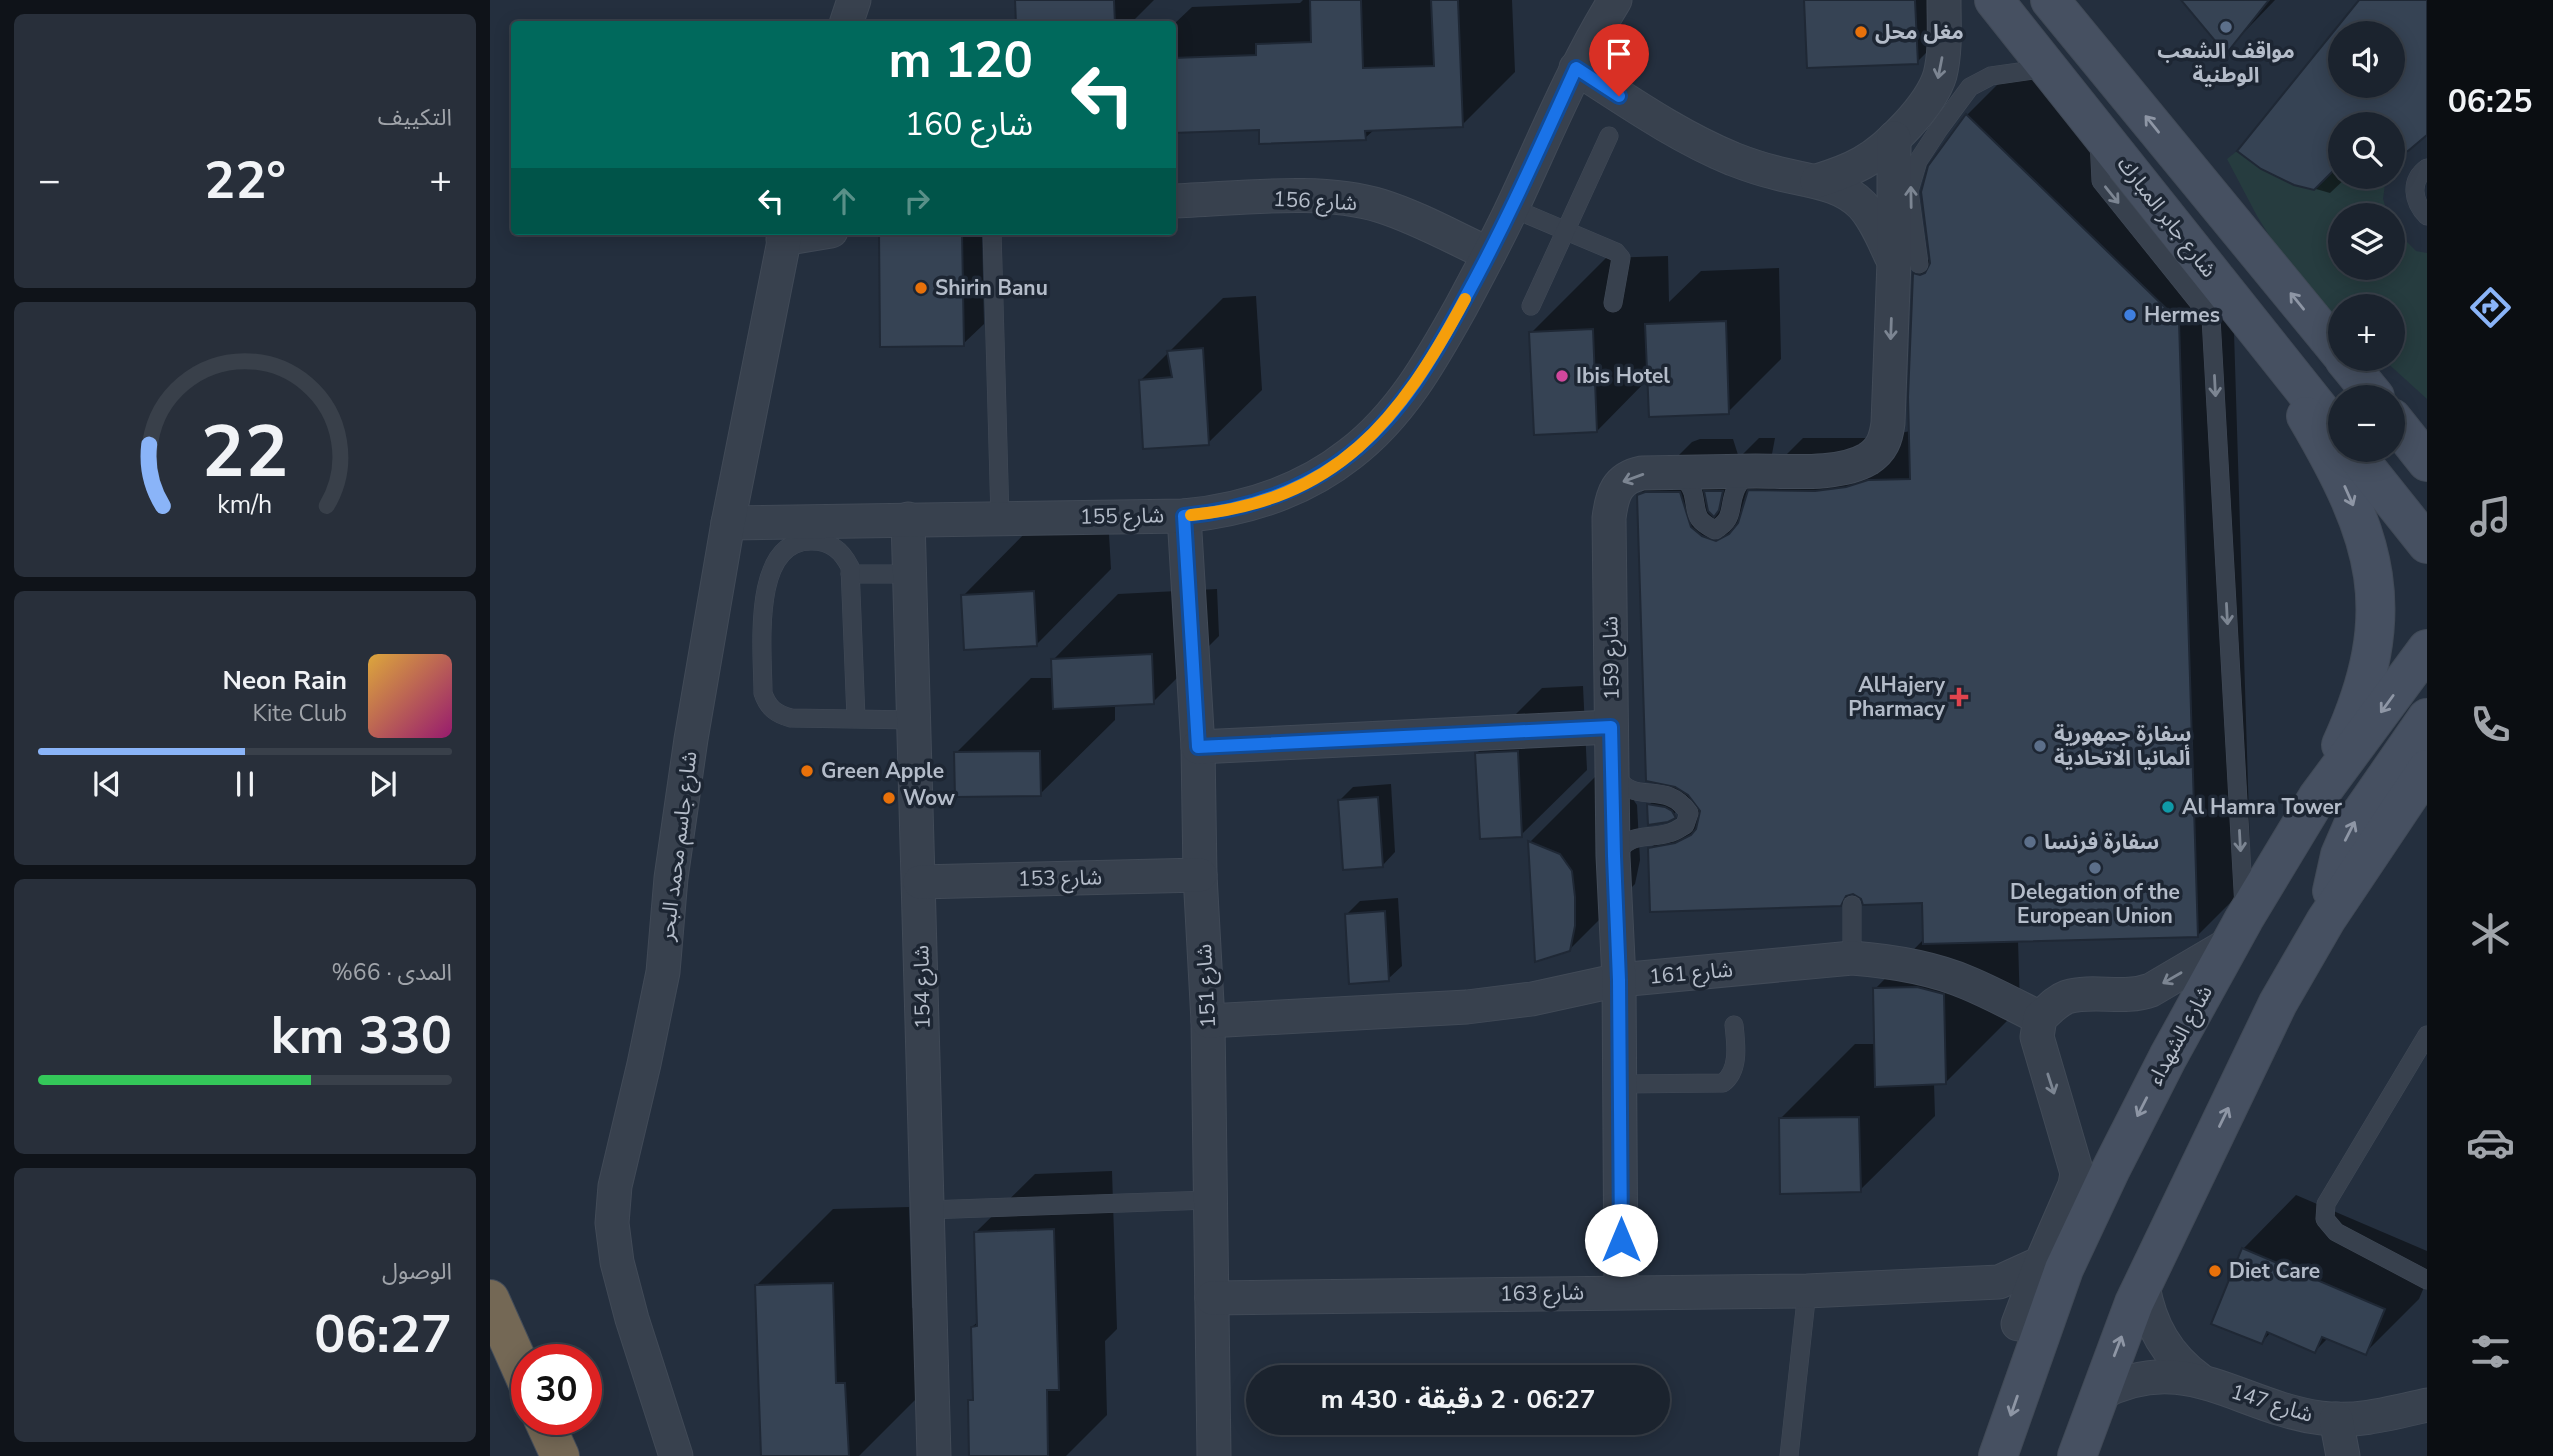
<!DOCTYPE html>
<html lang="ar">
<head>
<meta charset="utf-8">
<style>
	:root { --surface:#1b232e; --page:#282f3a; --text:#f1f3f6; --muted:#a0a4aa; --line:#39404a; --accent:#8ab4f8 }
	body { margin:0; font-family:"Nunito Sans","Noto Sans Arabic",sans-serif; background:var(--page); color:var(--text); direction:rtl; height:100vh; display:flex; flex-direction:column; font-size:26px; white-space:nowrap }
	* { box-sizing:border-box; margin:0 }
	p { font-size:23px; color:var(--muted) }
	.icon { flex:none; width:38px; height:38px; fill:none; stroke:currentColor; stroke-width:2; stroke-linecap:round; stroke-linejoin:round }
	.map { position:relative; flex:1; overflow:hidden; direction:ltr }
	.sheet { display:flex; flex-direction:column; gap:14px; padding:14px; background:#0f1319; width:490px }
	.sheet>* { flex:none }
	.hud { position:absolute; left:21px; top:21px; width:665px; height:214px; border-radius:7px; box-shadow:0 4px 18px #0003,0 0 0 2px var(--line); direction:rtl; background:#00695c; color:#fff; overflow:hidden }
	.tools { position:absolute; left:1838px; top:21px; display:grid; gap:14px }
	.tools a { display:grid; place-items:center; width:77px; height:77px; border-radius:50%; background:var(--surface); box-shadow:0 4px 18px #0003,0 0 0 2px var(--line); font-size:35px }
	.speed { position:absolute; left:21px; top:1344px; display:flex; gap:14px; font-size:35px; font-weight:700; text-align:center }
	.speed>* { display:grid; place-content:center; width:91px; height:91px; border-radius:50%; background:var(--surface); box-shadow:0 4px 18px #0003,0 0 0 2px var(--line); line-height:1 }
	.speed .limit { border:10px solid #d22; background:#fff; color:#111 }
	.pin { position:absolute; display:grid; place-items:center; width:60px; height:60px; color:#fff; margin:-72px -30px; border-radius:50% 50% 50% 0; rotate:-45deg; box-shadow:0 0 7px #0007 }
	.pin .icon { rotate:45deg }
	.me { position:absolute; width:77px; margin:-38px; rotate:0deg; stroke-linejoin:round; filter:drop-shadow(0 0 5px #0008) }
	.turn { display:flex; align-items:center; gap:24px; height:147px; padding:0 28px; font-size:32px }
	.turn .icon { width:91px; height:91px; stroke-width:2.5 }
	.turn b { display:block; font-size:49px; line-height:60px }
	.lanes { display:flex; align-items:center; height:66px; padding:0 28px; background:#0003; justify-content:center; gap:35px; direction:ltr }
	.lanes .off { opacity:.35 }
	.big { font-size:52px; font-weight:700; line-height:1.1 }
	.sheet .card { flex:1; display:flex; flex-direction:column; justify-content:center; gap:10px; min-width:0; padding:0 24px; border-radius:10px; background:var(--page) }
	.sheet .dial { align-items:center; gap:0 }
	.dial svg { height:182px; overflow:visible; fill:none; stroke:var(--line); stroke-width:7; stroke-linecap:round; text-anchor:middle }
	.dial text { fill:var(--text); stroke:none }
	.song { display:flex; align-items:center; gap:21px }
	.cover { width:84px; height:84px; border-radius:10px; background:linear-gradient(135deg,hsl(40 70% 55%),hsl(320 70% 35%)) }
	.played { height:7px; border-radius:4px; background:linear-gradient(90deg,var(--accent) 50%,var(--line) 50%) }
	.keys { display:flex; justify-content:space-around; direction:ltr }
	.heat { display:flex; justify-content:space-between; align-items:center; font-size:38px; direction:ltr }
	.charge { height:10px; border-radius:5px; background:linear-gradient(90deg,#34c759 66%,var(--line) 0) }
	.trip { position:absolute; left:756px; top:1365px; width:424px; height:70px; border-radius:35px; background:var(--surface); box-shadow:0 4px 18px #0003,0 0 0 2px var(--line); font-weight:700; line-height:70px; text-align:center; direction:rtl }
	main { display:flex; flex:1; min-height:0 }
	.tabs { display:flex; flex-direction:column; width:126px; justify-content:space-around; align-items:center; background:#0b0e12; color:var(--muted) }
	.tabs .icon { width:49px; height:49px }
	.tabs .selected { color:var(--accent) }
	.tabs b { font-size:32px; color:var(--text) }
	.map>svg:first-child { display:block }
</style>
</head>
<body>
<main>
<nav class="tabs">
<b>06:25</b>
<svg class="icon selected" aria-label="directions" viewBox="0 0 24 24"><path d="M12 3l9 9-9 9-9-9zM9 14v-3h6M13 9l2 2-2 2"/></svg>
<svg class="icon" aria-label="music" viewBox="0 0 24 24"><path d="M9 18V5l10-2v13"/><circle cx="6" cy="18" r="3"/><circle cx="16" cy="16" r="3"/></svg>
<svg class="icon" aria-label="phone" viewBox="0 0 24 24"><path d="M5 4h4l2 5-3 2q2 4 5 5l2-3 5 2v4C11 20 4 13 5 4z"/></svg>
<svg class="icon" aria-label="climate" viewBox="0 0 24 24"><path d="M12 3v18M4 7l16 10M4 17L20 7"/></svg>
<svg class="icon" aria-label="car" viewBox="0 0 24 24"><path d="M5 17H2v-5l4-1 3-4h7l3 4 3 1v5h-3M9 17h6M6 11h13"/><circle cx="7" cy="17" r="2"/><circle cx="17" cy="17" r="2"/></svg>
<svg class="icon" aria-label="filters" viewBox="0 0 24 24"><path d="M4 7h16M4 17h16"/><circle cx="9" cy="7" r="2"/><circle cx="15" cy="17" r="2"/></svg>
</nav>
<div class="map">
<svg width="1937" height="1456" viewBox="0 0 1937 1456">
	<rect width="100%" height="100%" fill="#242f3e"/>
	<path fill="#263c3f" d="M1836 39 1825 74 1850 135V177H1896L1893 199 1898 215H1850V268H1902V227L1926 251 1937 253V399L1893 359H1902V306H1850V319L1807 280 1767 216 1737 159 1747 151C1771 169 1795 182 1824 190L1832 182 1803 83Z"/>
	<g fill="#0007" fill-rule="evenodd">
		<path d="M527 0H664L640 24H528Z"/>
		<path d="M813 0H1022L1025 72 972 125 885 129 875 138 771 128 682 131V26L702 7 810 3Z"/>
		<path d="M1315 0H1453L1454 35 1427 62Z"/>
		<path d="M1693 0H1785L1736 51Z"/>
		<path d="M1872 0H1937V133L1902 124H1850V177H1857L1840 193 1805 183 1749 150ZM1850 33H1902V86H1850Z"/>
		<path d="M1530 62 1742 267 1761 882 1708 935 1528 940 1530 1008 1455 1083H1444L1445 1116 1370 1190 1290 1119 1365 1044H1386L1385 989 1434 939 1433 901 1373 898 1361 892 1350 904 1160 849 1206 803 1202 797 1177 820 1159 805 1180 784 1148 496 1202 442 1210 439H1243L1249 458 1269 438H1285L1282 454 1267 484 1313 438H1380L1421 431 1425 274 1441 257 1440 167 1477 115Z"/>
		<path d="M390 231H492L494 324 473 344Z"/>
		<path d="M1178 256 1179 302 1211 271 1289 268 1291 359 1238 412 1159 378 1107 431 1041 333 1116 258Z"/>
		<path d="M766 296 772 390 718 443 650 381 733 298Z"/>
		<path d="M618 517 621 569 547 644 473 596 547 521Z"/>
		<path d="M727 589 729 636 663 702 625 704V720L550 794 466 753 541 678H564L563 660 628 594Z"/>
		<path d="M1093 686 1097 770 1031 835 986 754 1052 688Z"/>
		<path d="M1105 777 1136 789 1147 805 1150 860 1145 884 1079 950 1040 842Z"/>
		<path d="M901 784 905 852 892 866 850 800 863 787Z"/>
		<path d="M908 898 912 966 898 979 857 914 870 901Z"/>
		<path d="M622 1171 627 1329 615 1341 617 1415 576 1456H481L480 1401 485 1396 482 1327 489 1321 486 1232 545 1174Z"/>
		<path d="M1806 1195 1937 1251V1280L1929 1299 1875 1353 1838 1338 1825 1351 1781 1332 1772 1342 1753 1249Z"/>
		<path d="M419 1207 422 1308 431 1307 435 1390 369 1456H273L266 1286 343 1209Z"/>
	</g>
	<g fill="#364354" stroke="#1f2835" stroke-width="2" fill-rule="evenodd">
		<path d="M525 0H624L625 24H526Z"/>
		<path d="M820 0H871L873 68 944 66 941 0H968L973 127 875 131 876 140 769 144V130L682 133V58L766 55V44L821 42Z"/>
		<path d="M1314 0H1425L1428 64 1317 68Z"/>
		<path d="M1691 0H1779L1736 54Z"/>
		<path d="M1869 0H1937V135L1918 151 1902 153V124H1850V164L1824 190 1804 185 1771 169 1747 151ZM1850 33H1902V86H1850Z"/>
		<path d="M1476 114 1689 321 1708 937 1433 944 1432 903 1373 905 1371 899 1363 894 1356 896 1351 906 1160 912 1158 848 1185 843 1201 835 1206 829 1210 811 1198 795 1185 787 1156 781 1147 495 1155 492H1190L1201 527 1212 536 1226 541 1239 534 1248 523 1258 490 1325 491 1356 487 1378 480 1420 479 1418 397 1423 273 1430 275 1435 273 1440 263 1431 192 1438 166Z"/>
		<path d="M389 231H472L474 346 390 347Z"/>
		<path d="M1236 321 1239 414 1159 417 1155 324Z"/>
		<path d="M1103 329 1107 432 1044 435 1039 332Z"/>
		<path d="M713 348 719 445 653 449 649 380 682 377 677 351Z"/>
		<path d="M1214 491H1233L1229 510 1224 517 1218 511Z"/>
		<path d="M544 591 547 646 474 650 471 595Z"/>
		<path d="M662 654 664 704 563 709 561 659Z"/>
		<path d="M550 751 551 796 465 797 464 752Z"/>
		<path d="M1028 751 1032 837 990 839 985 753Z"/>
		<path d="M888 797 893 867 853 870 848 800Z"/>
		<path d="M1157 804 1175 807 1182 811 1186 818 1178 822 1158 825Z"/>
		<path d="M1038 841 1070 854 1082 871 1085 897V926L1080 951 1045 962Z"/>
		<path d="M895 911 899 981 859 984 855 914Z"/>
		<path d="M1427 987 1454 994 1456 1084 1385 1087 1383 988Z"/>
		<path d="M1369 1117 1371 1192 1290 1194 1289 1118Z"/>
		<path d="M564 1229 569 1390H557L558 1456H479L478 1400H483L481 1327 487 1326 484 1232Z"/>
		<path d="M1752 1248 1895 1309 1876 1355 1832 1337 1825 1353 1777 1332 1772 1344 1721 1324Z"/>
		<path d="M343 1283 346 1383H355L359 1456H271L265 1285Z"/>
	</g>
	<g fill="none" stroke-linecap="round" stroke-linejoin="round">
		<g stroke="#414a57" stroke-width="19">
			<g id="service">
				<path d="M1609 140 1611 181 1721 318 1754 908"/>
				<path d="M1937 168C1919 181 1923 202 1937 216"/>
				<path d="M1022 208 1126 252 1131 258 1123 303"/>
				<path d="M502 231 510 518"/>
				<path d="M1429 264 1419 191 1428 161 1449 129 1480 87 1501 76 1558 68"/>
				<path d="M1041 306 1119 136"/>
				<path d="M1191 473C1195 479 1201 486 1203 493 1208 514 1203 519 1225 530 1245 518 1238 509 1245 491 1248 483 1253 478 1258 472"/>
				<path d="M360 574H420"/>
				<path d="M366 718 360 567C352 551 341 541 322 541 260 539 273 652 273 693 278 708 286 714 301 718L425 720"/>
				<path d="M1124 773C1144 809 1174 777 1199 813L1195 825C1190 828 1185 832 1179 833 1155 840 1141 831 1124 856"/>
				<path d="M1362 905V958"/>
				<path d="M1937 1035 1836 1204 1835 1219 1846 1232 1937 1280"/>
				<path d="M1130 1084 1233 1083C1250 1070 1246 1044 1244 1025"/>
				<path d="M437 1210 719 1200"/>
				<path d="M1299 1456 1317 1291"/>
			</g>
		</g>
		<g stroke="#414a57" stroke-width="35">
			<g id="minor">
				<path d="M356 24 364 0"/>
				<path d="M1086 68C1136 100 1187 136 1243 159 1256 164 1270 169 1283 172 1313 181 1349 181 1372 205 1385 219 1393 239 1401 256"/>
				<path d="M1327 181C1343 176 1358 171 1372 163 1399 148 1441 105 1450 75 1456 51 1454 25 1454 0"/>
				<path d="M682 201C747 199 830 187 891 206 929 218 964 238 999 254"/>
				<path d="M293 239 341 231"/>
				<path d="M694 516 708 747 710 875 718 1021 724 1456"/>
				<path d="M418 519 444 1456"/>
				<path d="M238 523 694 516C754 510 812 492 860 454 910 416 941 361 971 307 988 275 1006 242 1022 208 1055 138 1084 66 1125 0"/>
				<path d="M708 747 1121 727"/>
				<path d="M430 882 710 875"/>
				<path d="M718 1021 977 1007 1042 999 1129 980 1362 958C1401 961 1441 967 1478 983 1502 993 1526 1006 1550 1018"/>
				<path d="M1653 1286C1660 1326 1677 1356 1710 1380"/>
				<path d="M1131 1292 1129 980 1123 856 1119 518C1122 494 1127 478 1152 473 1190 472 1228 472 1266 471 1299 471 1349 476 1378 459 1392 450 1396 439 1398 423L1404 261V138"/>
				<path d="M722 1298 1317 1291 1509 1282 1551 1263"/>
				<path d="M1528 1324 1551 1263 1585 1185 1587 1173 1547 1037 1550 1018C1558 1011 1566 1001 1577 997 1604 989 1634 1000 1661 990L1741 943"/>
				<path d="M1609 1394C1696 1348 1748 1407 1831 1418 1867 1423 1902 1413 1937 1405"/>
				<path d="M1846 1419 1853 1456"/>
				<path d="M186 1456 142 1319 127 1262 122 1223 125 1186 154 1064 173 972 181 878 201 739 238 523 296 231"/>
			</g>
		</g>
		<g stroke="#414a57" stroke-width="40">
			<g id="secondary">
				<path d="M1504 0 1850 435"/>
				<path d="M1560 0 1850 353"/>
				<path d="M1854 359 1885 397"/>
				<path d="M1816 416C1887 537 1912 611 1851 745"/>
				<path d="M1902 418 1937 462"/>
				<path d="M1862 450 1937 544"/>
				<path d="M1842 891 1850 855 1863 825 1937 718"/>
				<path d="M1508 1456 1574 1269 1620 1171 1678 1057 1754 919 1827 798 1937 649"/>
				<path d="M1587 1456 1644 1303 1788 1003 1836 920 1937 769"/>
			</g>
		</g>
		<g stroke="#434c59" stroke-width="40">
			<g id="motorway">
				<path d="M0 1299 37 1382"/>
				<path d="M53 1419 70 1456"/>
			</g>
		</g>
		<use href="#service" stroke="#38414e" stroke-width="18"/>
		<use href="#minor" stroke="#38414e" stroke-width="33"/>
		<use href="#secondary" stroke="#465061" stroke-width="38"/>
		<use href="#motorway" stroke="#746855" stroke-width="38"/>
	</g>
	<defs><path id="oneway-shaft" d="M-6 0H5M1.5-3L5.5 0L1.5 3" fill="none" stroke-width="1.6" stroke-linecap="round" stroke-linejoin="round" transform="scale(1.75)"/></defs>
	<g stroke="#7c8592">
		<use href="#oneway-shaft" transform="translate(1450 68) rotate(101)"/>
		<use href="#oneway-shaft" transform="translate(1622 195) rotate(51)"/>
		<use href="#oneway-shaft" transform="translate(1421 197) rotate(-91)"/>
		<use href="#oneway-shaft" transform="translate(1401 329) rotate(92)"/>
		<use href="#oneway-shaft" transform="translate(1725 386) rotate(87)"/>
		<use href="#oneway-shaft" transform="translate(1143 478) rotate(160)"/>
		<use href="#oneway-shaft" transform="translate(1737 614) rotate(87)"/>
		<use href="#oneway-shaft" transform="translate(1750 841) rotate(87)"/>
		<use href="#oneway-shaft" transform="translate(1682 978) rotate(150)"/>
		<use href="#oneway-shaft" transform="translate(1561 1084) rotate(72)"/>
	</g>
	<g stroke="#8e96a5">
		<use href="#oneway-shaft" transform="translate(1662 124) rotate(-129)"/>
		<use href="#oneway-shaft" transform="translate(1807 301) rotate(-129)"/>
		<use href="#oneway-shaft" transform="translate(1859 496) rotate(66)"/>
		<use href="#oneway-shaft" transform="translate(1897 704) rotate(126)"/>
		<use href="#oneway-shaft" transform="translate(1860 831) rotate(-63)"/>
		<use href="#oneway-shaft" transform="translate(1652 1107) rotate(117)"/>
		<use href="#oneway-shaft" transform="translate(1734 1117) rotate(-64)"/>
		<use href="#oneway-shaft" transform="translate(1628 1346) rotate(-69)"/>
		<use href="#oneway-shaft" transform="translate(1524 1406) rotate(109)"/>
	</g>
	<g fill="none" stroke-linecap="round" stroke-linejoin="round">
		<g stroke="#114b97" stroke-width="18">
			<path id="route" d="M1129 96 1086 68C1050 147 1015 226 973 302 943 358 911 414 860 454 812 492 754 510 694 516L708 747 1121 727 1124 856 1129 980 1131 1240"/>
		</g>
		<use href="#route" stroke="#1a73e8" stroke-width="12"/>
		<path stroke="#f59e0b" stroke-width="12" d="M701 515C847 501 910 420 975 299"/>
	</g>
	<g fill="#5c6f8a" stroke="#1d2633" stroke-width="2.5">
		<circle cx="1736" cy="27" r="7"/>
		<circle cx="1550" cy="746" r="7"/>
		<circle cx="1540" cy="842" r="7"/>
		<circle cx="1605" cy="868" r="7"/>
	</g>
	<g fill="#e8710a" stroke="#1d2633" stroke-width="2.5">
		<circle cx="1371" cy="32" r="7"/>
		<circle cx="431" cy="288" r="7"/>
		<circle cx="317" cy="771" r="7"/>
		<circle cx="399" cy="798" r="7"/>
		<circle cx="1725" cy="1271" r="7"/>
	</g>
	<circle fill="#3f7fe0" stroke="#1d2633" stroke-width="2.5" cx="1640" cy="315" r="7"/>
	<circle fill="#d1479c" stroke="#1d2633" stroke-width="2.5" cx="1072" cy="376" r="7"/>
	<path fill="#e0444e" stroke="#1d2633" stroke-width="2.5" d="M1465.5 686.5h7v7h7v7h-7v7h-7v-7h-7v-7h7z"/>
	<circle fill="#0f9aa8" stroke="#1d2633" stroke-width="2.5" cx="1678" cy="807" r="7"/>
	<g text-anchor="middle" dominant-baseline="central" stroke-width="7" stroke-linejoin="round" paint-order="stroke">
		<g font-size="21" font-weight="bold" fill="#b4bcc9" stroke="#1d2633" text-anchor="start">
			<text x="1385" y="32">مغل محل</text>
			<text x="1736" y="51" text-anchor="middle">مواقف الشعب<tspan x="1736" dy="24">الوطنية</tspan></text>
			<text x="445" y="288">Shirin Banu</text>
			<text x="1654" y="315">Hermes</text>
			<text x="1086" y="376">Ibis Hotel</text>
			<text x="1455" y="685" text-anchor="end">AlHajery<tspan x="1455" dy="24">Pharmacy</tspan></text>
			<text x="1564" y="734">سفارة جمهورية<tspan x="1564" dy="24">ألمانيا الاتحادية</tspan></text>
			<text x="331" y="771">Green Apple</text>
			<text x="413" y="798">Wow</text>
			<text x="1692" y="807">Al Hamra Tower</text>
			<text x="1554" y="842">سفارة فرنسا</text>
			<text x="1605" y="892" text-anchor="middle">Delegation of the<tspan x="1605" dy="24">European Union</tspan></text>
			<text x="1739" y="1271">Diet Care</text>
		</g>
		<g font-size="21" fill="#b4bcc9" stroke="#1d2633">
			<text transform="translate(825 201) rotate(3)">شارع 156</text>
			<text transform="translate(1677 217) rotate(52)">شارع جابر المبارك</text>
			<text transform="translate(632 516) rotate(-1)">شارع 155</text>
			<text transform="translate(1121 658) rotate(-91)">شارع 159</text>
			<text transform="translate(188 846) rotate(-83)">شارع جاسم محمد البحر</text>
			<text transform="translate(570 878) rotate(-1)">شارع 153</text>
			<text transform="translate(1201 973) rotate(-5)">شارع 161</text>
			<text transform="translate(716 986) rotate(-93)">شارع 151</text>
			<text transform="translate(432 987) rotate(-91)">شارع 154</text>
			<text transform="translate(1690 1035) rotate(-61)">شارع الشهداء</text>
			<text transform="translate(1052 1293) rotate(-1)">شارع 163</text>
			<text transform="translate(1782 1403) rotate(17)">شارع 147</text>
		</g>
	</g>
</svg>
<div class="tools">
<a><svg class="icon" aria-label="sound" viewBox="0 0 24 24"><path d="M4 9h4l5-4v14l-5-4H4zM17 9q2 3 0 6"/></svg></a>
<a><svg class="icon" aria-label="search" viewBox="0 0 24 24"><circle cx="10" cy="10" r="6"/><path d="M15 15l6 6"/></svg></a>
<a><svg class="icon" aria-label="layers" viewBox="0 0 24 24"><path d="M12 4l9 5-9 5-9-5zM3 14l9 5 9-5"/></svg></a>
<a>+</a>
<a>−</a>
</div>
<div class="speed"><div class="limit">30</div></div>
<div class="pin" style="left:1129px;top:96px;background:#d93025"><svg class="icon" aria-label="arrive" viewBox="0 0 24 24"><path d="M6 21V4h12l-3 4 3 4H6"/></svg></div>
<svg class="me" style="left:1131px;top:1240px" viewBox="-20 -20 40 40"><circle r="19" fill="#fff"/><path d="M0-13L10 11 0 6-10 11z" fill="#1a73e8"/></svg>
<div class="trip">06:27 · 2 دقيقة · 430 m</div>
<div class="hud">
<div class="turn"><svg class="icon" aria-label="left" viewBox="0 0 24 24"><path d="M17 20v-9H6M10 6l-5 5 5 5"/></svg><div><b>120 m</b>شارع 160</div></div>
<div class="lanes"><svg class="icon" aria-label="left" viewBox="0 0 24 24"><path d="M17 20v-9H6M10 6l-5 5 5 5"/></svg><svg class="icon off" aria-label="ahead" viewBox="0 0 24 24"><path d="M12 20V5M6 11l6-6 6 6"/></svg><svg class="icon off" aria-label="right" viewBox="0 0 24 24"><path d="M7 20v-9h11M14 6l5 5-5 5"/></svg></div>
</div>
</div>
<section class="sheet">
<div class="card"><p>التكييف</p>
<div class="heat"><a>−</a><b class="big">22°</b><a>+</a></div>
</div>
<div class="card dial"><svg viewBox="0 0 100 80">
<path d="M14 69A42 42 0 1 1 86 69"/>
<path d="M14 69A42 42 0 0 1 8 42" stroke="#8ab4f8"/>
<text x="50" y="56" font-size="32" font-weight="700">22</text>
<text x="50" y="72" font-size="11">km/h</text>
</svg></div>
<div class="card">
<div class="song"><i class="cover"></i><div><b>Neon Rain</b><p>Kite Club</p></div></div>
<div class="played"></div>
<div class="keys"><svg class="icon" aria-label="previous" viewBox="0 0 24 24"><path d="M18 5L8 12l10 7zM5 5v14"/></svg><svg class="icon" aria-label="pause" viewBox="0 0 24 24"><path d="M8 5v14M16 5v14"/></svg><svg class="icon" aria-label="next" viewBox="0 0 24 24"><path d="M6 5l10 7-10 7zM19 5v14"/></svg></div>
</div>
<div class="card"><p>المدى · 66%</p><b class="big">330 km</b><div class="charge"></div></div>
<div class="card"><p>الوصول</p><b class="big">06:27</b></div>
</section>
</main>
</body>
</html>
